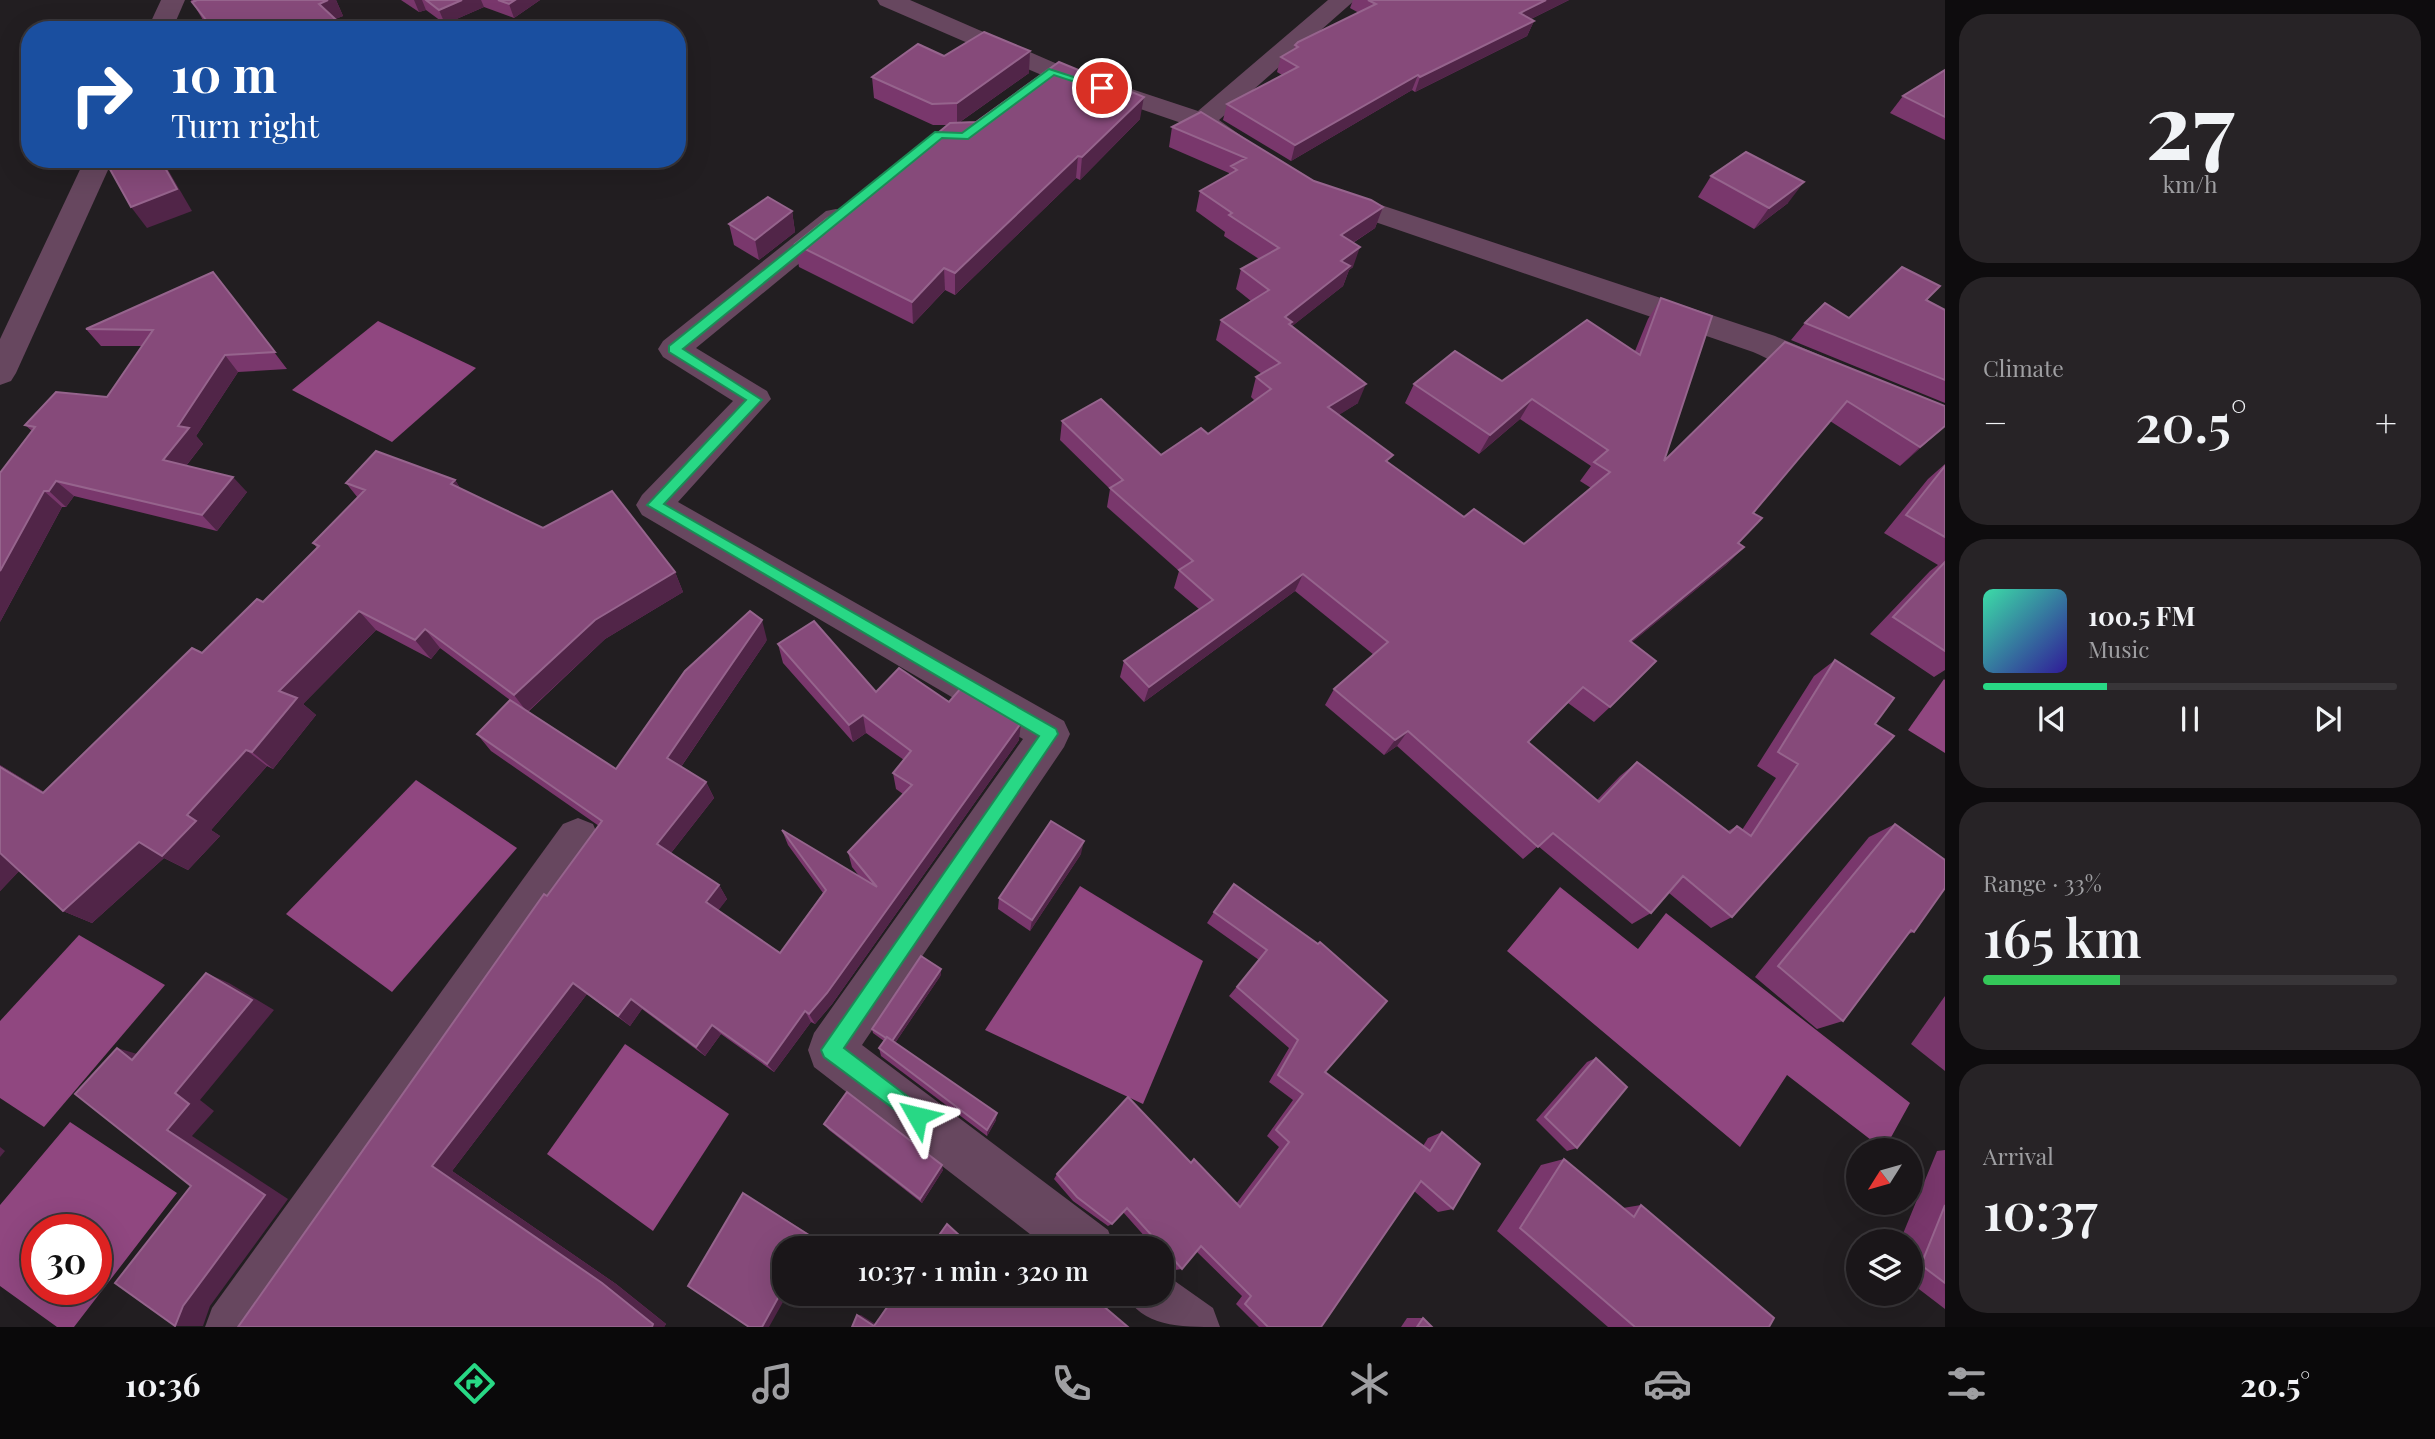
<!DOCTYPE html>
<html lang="en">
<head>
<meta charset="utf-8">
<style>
	:root { --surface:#1a1619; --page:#272326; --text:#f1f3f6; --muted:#9f9fa2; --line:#383538; --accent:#28d885 }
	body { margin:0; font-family:"Playfair Display",serif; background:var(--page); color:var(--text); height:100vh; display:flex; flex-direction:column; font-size:26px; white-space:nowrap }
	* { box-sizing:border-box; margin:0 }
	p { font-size:23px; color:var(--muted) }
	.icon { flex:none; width:38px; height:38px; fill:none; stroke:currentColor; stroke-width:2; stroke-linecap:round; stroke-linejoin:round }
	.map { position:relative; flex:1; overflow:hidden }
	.drawer { display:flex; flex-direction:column; gap:14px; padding:14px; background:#0e0c0e; width:490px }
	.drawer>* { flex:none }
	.guide { position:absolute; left:21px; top:21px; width:665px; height:147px; border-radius:28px; box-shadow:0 7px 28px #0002,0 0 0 2px var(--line); background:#1a4fa0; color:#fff; overflow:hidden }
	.needle { width:46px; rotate:233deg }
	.fabs { position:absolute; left:1846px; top:1138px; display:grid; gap:14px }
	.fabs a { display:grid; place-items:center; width:77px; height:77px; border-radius:50%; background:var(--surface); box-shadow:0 7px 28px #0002,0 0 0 2px var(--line); font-size:35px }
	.speed { position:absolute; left:21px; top:1214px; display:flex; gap:14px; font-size:35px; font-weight:700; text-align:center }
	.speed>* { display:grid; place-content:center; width:91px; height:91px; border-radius:50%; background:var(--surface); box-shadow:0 7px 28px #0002,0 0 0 2px var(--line); line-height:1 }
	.speed .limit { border:10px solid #d22; background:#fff; color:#111 }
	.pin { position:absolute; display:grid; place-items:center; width:60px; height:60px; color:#fff; margin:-30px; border:4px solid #fff; border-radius:50%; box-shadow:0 2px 7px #0007 }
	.me { position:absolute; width:77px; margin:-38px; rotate:307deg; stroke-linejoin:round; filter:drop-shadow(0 0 5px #0008) }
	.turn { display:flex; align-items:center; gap:24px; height:147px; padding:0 35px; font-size:32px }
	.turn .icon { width:91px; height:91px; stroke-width:2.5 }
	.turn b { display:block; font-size:49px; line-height:60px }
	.big { font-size:52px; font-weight:600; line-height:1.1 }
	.drawer .widget { flex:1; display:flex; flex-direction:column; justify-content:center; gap:10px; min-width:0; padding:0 24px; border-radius:28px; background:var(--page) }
	.drawer .dial { align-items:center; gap:0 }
	.dial b { font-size:91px; line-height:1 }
	.song { display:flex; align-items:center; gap:21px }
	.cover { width:84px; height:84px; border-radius:10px; background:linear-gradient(135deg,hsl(160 70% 55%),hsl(250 70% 35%)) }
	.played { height:7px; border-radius:4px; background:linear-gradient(90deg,var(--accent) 30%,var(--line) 30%) }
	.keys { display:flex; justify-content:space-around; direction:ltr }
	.heat { display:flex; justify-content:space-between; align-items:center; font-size:38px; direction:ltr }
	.charge { height:10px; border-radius:5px; background:linear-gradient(90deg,#34c759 33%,var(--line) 0) }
	.trip { position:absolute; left:772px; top:1236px; width:402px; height:70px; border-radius:28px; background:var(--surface); box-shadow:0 7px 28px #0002,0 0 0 2px var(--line); font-weight:600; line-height:70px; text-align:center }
	.menu { display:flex; height:112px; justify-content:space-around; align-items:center; background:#0a090a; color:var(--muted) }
	.menu .icon { width:49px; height:49px }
	.menu .active { color:var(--accent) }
	.menu b { font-size:32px; color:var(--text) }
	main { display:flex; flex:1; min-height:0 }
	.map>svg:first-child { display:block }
</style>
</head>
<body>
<main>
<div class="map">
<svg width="1945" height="1327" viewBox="0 0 1945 1327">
	<rect width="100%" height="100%" fill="#221e21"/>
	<g fill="#904780" fill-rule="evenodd">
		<path d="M378 321 476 368 392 442 292 390Z"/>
		<path d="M1944 679 1945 680V753L1908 730Z"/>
		<path d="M416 780 517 848 392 992 286 914Z"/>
		<path d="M1080 886 1203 961 1143 1104 985 1030Z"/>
		<path d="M1560 887 1638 949 1666 913 1910 1103 1884 1150 1787 1075 1740 1147 1507 951Z"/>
		<path d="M79 935 165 985 44 1127 0 1098V1021Z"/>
		<path d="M625 1044 729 1114 653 1231 547 1154Z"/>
		<path d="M70 1122 177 1193 74 1327H57L0 1286V1205ZM37 1230H96V1290H37Z"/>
	</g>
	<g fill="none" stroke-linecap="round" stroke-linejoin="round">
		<g fill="#67475f" fill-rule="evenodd">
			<path d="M161 0H185L172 30H147Z"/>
			<path d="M877 0H910L1062 66 1198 111 1328 0H1355L1219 120 1250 142 1246 148H1226L1193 127 1044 76 880 5Z"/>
			<path d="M85 159H113L16 373 11 381 0 385V339Z"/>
			<path d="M1330 188 1775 336 1836 362 1841 370 1836 378C1811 386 1777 362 1753 352L1320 203 1316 197 1320 191Z"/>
			<path d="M836 209 846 211 850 218 846 225 696 348 767 391 771 399 678 502 1064 721 1070 734 1064 747 862 1045 1108 1230 1115 1248H1048L814 1067 808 1050 814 1033 1023 739 642 515 636 505 642 495 733 401 663 357 658 349 663 341 826 211Z"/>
			<path d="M578 818 593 824 599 838 593 852 263 1327H205L212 1308 563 824Z"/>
			<path d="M1162 1272 1213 1308 1220 1327C1178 1327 1143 1327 1124 1293H1162Z"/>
		</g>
	</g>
	<g fill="#79376c">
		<path d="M191 0H336L343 16 335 19 347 30H210L203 20Z"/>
		<path d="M401 0H540L514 18 484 7 445 24 426 10 419 12Z"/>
		<path d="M1353 0H1569L1531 19 1534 21 1527 36 1415 92 1412 90 1291 161 1223 120 1227 104 1282 75 1277 72 1281 57 1294 49 1295 45 1359 13 1350 8Z"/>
		<path d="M944 56 1029 73 960 122 1140 119 1080 180 1076 178 955 295 945 290 913 324 799 267 795 244 832 220 948 125H933L874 98 872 77Z"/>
		<path d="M1945 70V140L1890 113 1903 96Z"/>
		<path d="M1172 127 1383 207 1375 228 1353 243V267L1349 270 1343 286 1292 326 1358 403 1338 415 1389 463 1464 517 1524 544 1591 488 1580 481 1591 466 1520 419 1479 454 1405 403 1414 384 1502 381 1635 351 1648 319 1661 298 1664 461 1785 342 1945 406V426L1900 466 1830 421 1753 513 1738 543 1744 547 1726 565 1632 642 1610 707 1594 722 1568 703 1528 742 1597 800 1620 776 1637 762 1728 831 1737 826 1742 830 1776 778 1757 766 1814 676 1835 660 1894 698 1732 917 1711 928 1669 893 1651 913 1632 924 1538 846 1523 859 1397 746 1384 755 1325 705 1334 689 1374 655 1295 591 1144 702 1120 677 1124 661 1199 609 1174 588 1179 571 1107 507 1110 489 1060 440 1062 421 1161 455 1208 434 1255 401 1251 397 1256 377 1262 374 1216 340 1221 320 1251 301 1236 289 1241 269 1259 259 1224 236 1225 232 1196 211 1200 191 1229 175V173L1169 147Z"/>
		<path d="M1711 176 1788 203 1754 229 1698 197Z"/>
		<path d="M792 211 795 232 759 260 734 245 729 224Z"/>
		<path d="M213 272 287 369 238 372 196 436 203 444 186 466 247 492 217 531 74 496 66 507H62L0 622 32 431 25 425 107 397 142 346H101L86 329Z"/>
		<path d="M1926 300 1945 310V403L1791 340 1805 323 1849 318Z"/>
		<path d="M1945 464V670L1934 677 1870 634 1930 571 1938 565 1884 533 1928 479Z"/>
		<path d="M455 480 460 488 543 528 675 572 683 592 605 639 528 712 616 769 767 640 681 767 706 782 714 798 671 853 719 885 727 899 718 910 780 953 823 893 788 845 782 830 860 877 852 867 848 852 903 794 896 789 893 773 904 760 866 733 853 742 783 663 778 644 876 692 949 702 1019 740 832 1004 815 1024 811 1022 774 1072 721 1034 705 1056 642 1009 630 1026 587 994 452 1171 616 1284 666 1324 664 1327H238L547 896 599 826 491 751 477 734 510 700 440 648 431 659 376 630 303 704 316 715 273 769 267 766 211 830 220 836 188 870 164 858 92 923 63 911 19 871 0 891V765L44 792 202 653 263 602 317 548 313 543 358 498 346 483Z"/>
		<path d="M1895 824 1914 932 1908 934 1843 1021 1817 1029 1755 977 1869 837Z"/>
		<path d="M1081 854 1030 931 998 909 999 898Z"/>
		<path d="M1214 912 1318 944 1325 1072 1423 1146 1428 1138 1442 1132 1453 1209 1438 1212 1414 1191 1321 1327H1259L1236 1304 1242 1296 1196 1251 1182 1269 1175 1270 1162 1255V1248H1155L1123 1212 1112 1224 1108 1226 1073 1201 1054 1179 1057 1174 1190 1162 1194 1159 1236 1204 1279 1147 1267 1136 1293 1100 1269 1082 1289 1048 1229 996 1259 960 1207 923Z"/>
		<path d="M941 975 895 1043 996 1120 987 1136 881 1056 879 1048 884 1041 873 1033 872 1029Z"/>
		<path d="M1945 996V1071L1911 1044Z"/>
		<path d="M1596 1058 1577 1148 1567 1151 1536 1120 1587 1062Z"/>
		<path d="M824 1124 943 1170 922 1203 829 1130Z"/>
		<path d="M1945 1150V1309L1911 1283V1241H1900L1937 1151Z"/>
		<path d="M1564 1159 1623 1208 1641 1205 1769 1327H1608L1497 1231 1541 1165Z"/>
		<path d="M1407 1318H1423L1432 1327H1401Z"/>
	</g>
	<g fill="#512548">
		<path d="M328 0H336L343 16 328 22 319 4Z"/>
		<path d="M414 0H422L426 10 419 12Z"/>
		<path d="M462 0H481L484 7 445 24 439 10Z"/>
		<path d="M515 0H540L514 18 509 4Z"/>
		<path d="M1546 0H1569L1513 28 1520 13Z"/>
		<path d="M1534 21 1527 36 1415 92 1420 77Z"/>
		<path d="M1030 51 1029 73 957 124V103Z"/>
		<path d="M1418 75 1412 90 1291 161 1295 145Z"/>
		<path d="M1144 97 1140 119 1080 180 1082 157Z"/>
		<path d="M1078 156 1076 178 955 295V273Z"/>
		<path d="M160 159H161L167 168 192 211 147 228 131 207Z"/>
		<path d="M1804 182 1788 203 1754 229 1769 208Z"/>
		<path d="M1383 207 1375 228 1334 255 1341 235Z"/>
		<path d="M792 211 795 232 759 260 755 240Z"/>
		<path d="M1360 247 1353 267 1349 270 1343 286 1291 327 1285 317 1341 261Z"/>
		<path d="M944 268 945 290 913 324 912 302Z"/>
		<path d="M225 355 238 372 196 436 203 444 178 476 163 460 178 426Z"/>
		<path d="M1366 384 1358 403 1320 427 1328 407Z"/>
		<path d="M1532 399 1520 419 1479 454 1490 435Z"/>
		<path d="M1945 426 1900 466 1920 447Z"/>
		<path d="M233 477 247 492 217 531 202 515Z"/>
		<path d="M455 480 468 501 451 484Z"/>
		<path d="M56 481 74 496 66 507 49 491Z"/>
		<path d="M44 491 62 507 0 622V571Z"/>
		<path d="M1744 547 1726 565 1614 657 1630 641Z"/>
		<path d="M675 572 683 592 605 639 527 712 514 695 595 620Z"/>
		<path d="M1303 574 1295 591 1144 702 1149 687Z"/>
		<path d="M359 611 376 630 303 704 316 715 273 769 252 752 279 691Z"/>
		<path d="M762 620 767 640 676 774 667 758Z"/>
		<path d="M425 629 440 648 431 659 415 640Z"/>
		<path d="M863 715 866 733 853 742 849 725Z"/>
		<path d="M1021 723 1019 740 832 1004 815 1024 809 1014Z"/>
		<path d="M1408 731 1397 746 1384 755 1395 740Z"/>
		<path d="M246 750 267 766 211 830 220 836 188 870 164 858 92 923 63 911 139 842 187 815Z"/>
		<path d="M0 765 71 809 43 793 0 767Z"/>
		<path d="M706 782 714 798 667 858 657 844Z"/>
		<path d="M1084 841 1081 854 1030 931 1032 920Z"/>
		<path d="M0 851 26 864 0 891Z"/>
		<path d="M719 885 727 899 715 915 706 902Z"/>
		<path d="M941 969V975L893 1046 891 1042Z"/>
		<path d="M206 973 229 983 274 1010 200 1100 214 1111 192 1136 288 1199 210 1306 203 1326H175L183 1306 265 1195 167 1130 175 1093Z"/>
		<path d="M573 983 587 994 452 1171 616 1284 666 1324 664 1327H652L432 1166Z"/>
		<path d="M631 999 642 1009 630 1026 618 1016Z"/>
		<path d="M805 1011 811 1022 774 1072 767 1064Z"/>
		<path d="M712 1025 721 1034 705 1056 696 1047Z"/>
		<path d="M117 1048 144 1056 132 1060Z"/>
		<path d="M997 1113 996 1120 987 1136V1130Z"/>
		<path d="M0 1147 5 1151 0 1157Z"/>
		<path d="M942 1165 943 1170 922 1203 920 1199Z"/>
		<path d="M743 1193 817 1239 813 1248H806Z"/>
		<path d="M784 1287V1293H788L769 1327H762Z"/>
		<path d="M857 1315H861L877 1325 874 1326Z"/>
	</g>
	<g fill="#864a7a" stroke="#96648d" stroke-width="2">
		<path d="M194 0H328L319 4 347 30H214L192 2 195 1Z"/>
		<path d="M426 0H462L439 10Z"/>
		<path d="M498 0H515L509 4Z"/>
		<path d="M1368 0H1546L1520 13 1534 21 1420 77 1418 75 1295 145 1227 104 1298 67 1281 57 1298 47 1295 45 1298 42 1376 4Z"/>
		<path d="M984 32 1030 51 957 103 932 104 872 77 918 44 944 56Z"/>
		<path d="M1059 62 1144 97 1082 157 1078 156 955 273 944 268 912 302 795 244 828 218 832 220 950 123 976 122Z"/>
		<path d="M1945 70V117L1903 96Z"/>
		<path d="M1201 112 1314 181 1371 200 1383 207 1341 235 1360 247 1341 261 1350 266 1285 317 1292 322 1289 324 1366 384 1328 407 1393 455 1386 461 1464 517 1474 509 1524 544 1610 472 1594 462 1608 450 1532 399 1490 435 1414 384 1455 351 1502 381 1587 320 1640 355 1661 298 1712 316 1664 461 1785 342 1945 406V426L1920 447 1847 401 1753 513 1762 518 1738 543 1744 547 1630 641 1656 661 1610 707 1583 687 1528 742 1599 802 1637 762 1730 833 1737 826 1751 836 1798 764 1778 752 1835 660 1894 698 1875 724 1894 736 1732 917 1683 876 1651 913 1553 833 1538 847 1408 731 1395 740 1334 689 1388 642 1303 574 1149 687 1124 661 1213 600 1179 570 1193 561 1110 488 1123 480 1062 421 1101 399 1161 455 1201 428 1208 434 1271 389 1256 377 1280 363 1221 320 1269 290 1241 269 1279 248 1229 215 1232 213 1200 191 1237 170 1231 166 1246 158 1172 127Z"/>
		<path d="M1746 152 1804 182 1769 208 1711 176Z"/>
		<path d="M115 159H160L177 189 131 207 106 162Z"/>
		<path d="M768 197 792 211 755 240 729 224Z"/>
		<path d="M1902 267 1940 286 1926 300 1945 310V380L1805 323 1825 303 1849 318Z"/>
		<path d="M213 272 275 352 225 355 178 426 189 428 163 460 233 477 202 515 56 481 49 491H44L0 571V473L35 427 25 425 56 392 107 397 153 330 86 329Z"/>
		<path d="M376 451 455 480 451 484 543 528 612 491 675 572 595 620 514 695 425 629 415 640 359 611 279 691 297 698 252 752 246 750 187 815 196 821 162 856 139 842 63 911 0 853V767L43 793 192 648 202 653 257 599 263 602 319 546 313 543 365 490 346 483Z"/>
		<path d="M1945 466V537L1906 515Z"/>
		<path d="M1945 562V651L1893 617Z"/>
		<path d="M750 611 762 620 667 758 706 782 657 844 719 885 706 902 780 953 826 890 782 830 877 887 848 852 912 785 893 773 911 751 863 715 849 725 778 644 814 621 876 692 899 668 949 702 961 688 1021 723 827 993 809 1014 805 1011 767 1064 712 1025 696 1047 631 999 618 1016 573 983 432 1166 602 1283 653 1324 652 1327H238L544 894 547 896 602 821 477 734 510 700 616 769 685 671Z"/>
		<path d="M1051 821 1084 841 1032 920 999 898Z"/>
		<path d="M1895 824 1945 860V888L1914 932 1911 930 1843 1021 1778 966Z"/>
		<path d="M1234 884 1318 944 1320 942 1387 1001 1325 1072 1430 1151 1442 1132 1480 1164 1453 1209 1421 1181 1321 1327H1268L1245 1304 1251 1296 1201 1246 1182 1269 1127 1208 1112 1224 1077 1197 1057 1174 1128 1097 1191 1163 1194 1159 1240 1207 1289 1142 1276 1130 1303 1094 1278 1075 1298 1040 1237 987 1267 950 1214 912Z"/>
		<path d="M921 956 941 969 892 1041 887 1037 886 1038 872 1029Z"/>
		<path d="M206 973 252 1000 175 1093 189 1104 167 1130 265 1195 183 1306 175 1326 115 1283 191 1186 75 1094 117 1048 132 1060Z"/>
		<path d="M887 1037 997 1113 987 1130 879 1048Z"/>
		<path d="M1596 1058 1627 1087 1577 1148 1545 1117Z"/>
		<path d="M847 1092 942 1165 920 1199 824 1124Z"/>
		<path d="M1564 1159 1634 1217 1641 1205 1774 1318 1769 1327H1635L1520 1228Z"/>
		<path d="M743 1193 812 1237 806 1248H784V1287L762 1327H749L688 1286Z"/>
		<path d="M1945 1205V1283L1921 1265Z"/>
		<path d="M947 1224 973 1248H930Z"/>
		<path d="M897 1293H1024L1026 1296 1028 1293H1088L1128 1327H852L857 1315 874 1326Z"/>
		<path d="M1423 1318 1432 1327H1417Z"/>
	</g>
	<path fill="#28d885" stroke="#1a8c56" stroke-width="2" d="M1049 69 1108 88 1102 91 1054 75 968 139 942 138 683 349 762 400 664 504 1056 729 1058 734 844 1048 924 1109 927 1116 924 1123 917 1126 824 1057 821 1050 1039 736 647 505 746 400 669 352V346L935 132 962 133Z"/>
</svg>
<div class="fabs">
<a><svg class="needle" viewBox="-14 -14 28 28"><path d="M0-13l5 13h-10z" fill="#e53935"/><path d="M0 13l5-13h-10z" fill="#9f9fa2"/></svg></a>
<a><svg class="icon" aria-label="layers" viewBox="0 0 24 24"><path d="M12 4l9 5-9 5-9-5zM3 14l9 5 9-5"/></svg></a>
</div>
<div class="speed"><div class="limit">30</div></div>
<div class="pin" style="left:1102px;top:88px;background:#d93025"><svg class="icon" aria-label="arrive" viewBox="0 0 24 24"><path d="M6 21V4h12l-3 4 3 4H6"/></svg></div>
<svg class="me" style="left:917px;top:1116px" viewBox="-20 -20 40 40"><path d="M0-17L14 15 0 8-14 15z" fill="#28d885" stroke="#fff" stroke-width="4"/></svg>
<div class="trip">10:37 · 1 min · 320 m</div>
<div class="guide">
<div class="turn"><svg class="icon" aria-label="right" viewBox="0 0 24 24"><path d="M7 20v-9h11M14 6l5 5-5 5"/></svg><div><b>10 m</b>Turn right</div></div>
</div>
</div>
<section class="drawer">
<div class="widget dial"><b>27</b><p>km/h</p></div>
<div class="widget"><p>Climate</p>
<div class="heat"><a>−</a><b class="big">20.5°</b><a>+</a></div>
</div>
<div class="widget">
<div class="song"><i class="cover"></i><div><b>100.5 FM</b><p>Music</p></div></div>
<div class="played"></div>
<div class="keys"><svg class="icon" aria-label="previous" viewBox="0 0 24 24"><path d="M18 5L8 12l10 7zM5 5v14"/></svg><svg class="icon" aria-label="pause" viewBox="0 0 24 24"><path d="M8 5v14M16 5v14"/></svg><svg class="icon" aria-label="next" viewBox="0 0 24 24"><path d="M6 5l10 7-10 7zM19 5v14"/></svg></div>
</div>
<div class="widget"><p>Range · 33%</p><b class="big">165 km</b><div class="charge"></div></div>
<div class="widget"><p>Arrival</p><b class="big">10:37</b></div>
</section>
</main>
<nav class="menu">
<b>10:36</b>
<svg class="icon active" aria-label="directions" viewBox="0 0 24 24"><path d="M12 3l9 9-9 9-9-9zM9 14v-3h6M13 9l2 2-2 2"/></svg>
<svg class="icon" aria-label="music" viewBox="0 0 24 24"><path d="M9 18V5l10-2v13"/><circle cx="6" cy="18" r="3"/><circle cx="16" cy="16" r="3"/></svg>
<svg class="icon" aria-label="phone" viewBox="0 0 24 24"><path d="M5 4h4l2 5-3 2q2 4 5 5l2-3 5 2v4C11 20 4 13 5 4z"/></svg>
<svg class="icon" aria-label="climate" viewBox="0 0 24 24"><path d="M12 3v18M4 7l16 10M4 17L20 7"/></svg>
<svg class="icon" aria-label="car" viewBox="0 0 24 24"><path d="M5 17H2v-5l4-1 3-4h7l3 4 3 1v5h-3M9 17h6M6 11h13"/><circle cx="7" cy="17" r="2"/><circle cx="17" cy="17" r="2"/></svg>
<svg class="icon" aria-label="filters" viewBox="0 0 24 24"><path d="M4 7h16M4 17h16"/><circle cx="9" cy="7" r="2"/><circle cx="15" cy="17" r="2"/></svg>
<b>20.5°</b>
</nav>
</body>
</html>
